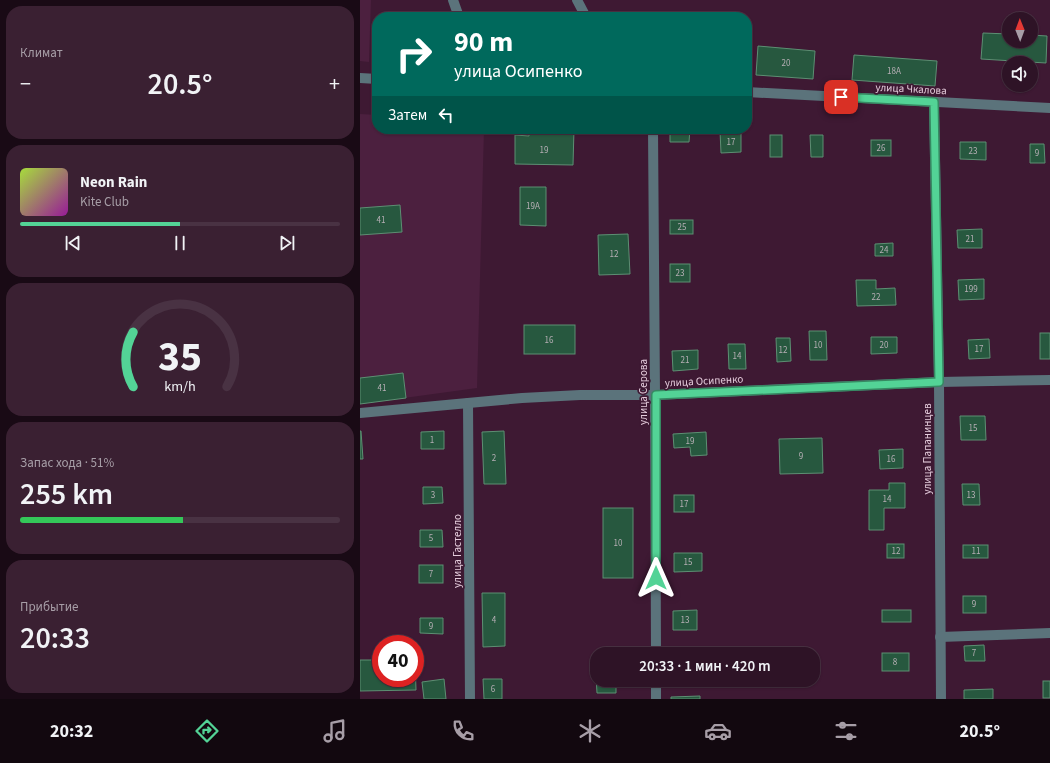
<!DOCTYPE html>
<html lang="ru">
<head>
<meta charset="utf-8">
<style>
	:root { --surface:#2e1326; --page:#3a2032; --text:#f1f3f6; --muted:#a79ea7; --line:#493243; --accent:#53d396 }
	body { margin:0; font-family:"Source Sans 3",sans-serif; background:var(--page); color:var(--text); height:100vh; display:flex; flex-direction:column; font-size:15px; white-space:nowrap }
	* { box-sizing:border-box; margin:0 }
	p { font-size:13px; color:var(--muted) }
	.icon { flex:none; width:22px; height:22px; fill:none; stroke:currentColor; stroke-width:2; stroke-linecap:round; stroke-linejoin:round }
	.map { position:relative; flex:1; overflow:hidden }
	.details { display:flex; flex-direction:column; gap:6px; padding:6px; background:#190a15; width:360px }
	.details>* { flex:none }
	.hud { position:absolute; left:12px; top:12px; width:380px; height:122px; border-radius:16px; box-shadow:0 1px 3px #0004,0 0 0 1px var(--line); background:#00695c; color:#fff; overflow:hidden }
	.needle { width:26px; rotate:359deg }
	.fabs { position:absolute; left:642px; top:12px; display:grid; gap:8px }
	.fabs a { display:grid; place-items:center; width:36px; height:36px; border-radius:50%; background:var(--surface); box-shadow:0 1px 3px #0004,0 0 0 1px var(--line); font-size:20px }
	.speed { position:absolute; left:12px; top:635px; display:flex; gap:8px; font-size:20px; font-weight:700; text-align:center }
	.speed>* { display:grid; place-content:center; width:52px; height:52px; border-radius:50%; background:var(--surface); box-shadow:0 1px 3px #0004,0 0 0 1px var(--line); line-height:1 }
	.speed .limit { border:6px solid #d22; background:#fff; color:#111 }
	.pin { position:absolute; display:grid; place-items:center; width:34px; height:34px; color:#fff; margin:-17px; border-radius:8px; box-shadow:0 2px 6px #0006 }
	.me { position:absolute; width:44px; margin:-22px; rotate:0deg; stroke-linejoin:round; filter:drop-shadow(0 0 3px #0008) }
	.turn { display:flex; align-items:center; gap:14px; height:84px; padding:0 16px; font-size:18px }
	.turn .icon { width:52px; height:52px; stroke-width:2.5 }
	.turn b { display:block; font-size:28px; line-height:34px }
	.then { display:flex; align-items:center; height:38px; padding:0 16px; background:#0003; gap:8px; font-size:15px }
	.big { font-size:30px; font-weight:600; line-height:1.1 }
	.details .tile { flex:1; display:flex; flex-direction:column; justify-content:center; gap:6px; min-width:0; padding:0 14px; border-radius:16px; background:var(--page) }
	.details .dial { align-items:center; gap:0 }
	.dial svg { height:104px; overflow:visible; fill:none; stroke:var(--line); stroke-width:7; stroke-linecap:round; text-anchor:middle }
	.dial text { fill:var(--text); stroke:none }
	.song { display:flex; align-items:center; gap:12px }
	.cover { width:48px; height:48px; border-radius:6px; background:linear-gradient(135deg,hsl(80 70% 55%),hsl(300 70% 35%)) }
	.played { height:4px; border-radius:2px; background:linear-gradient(90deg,var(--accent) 50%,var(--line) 50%) }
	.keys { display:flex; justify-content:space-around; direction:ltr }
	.heat { display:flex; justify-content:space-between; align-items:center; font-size:22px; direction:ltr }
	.charge { height:6px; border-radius:3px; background:linear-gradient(90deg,#34c759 51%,var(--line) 0) }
	.trip { position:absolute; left:230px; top:647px; width:230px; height:40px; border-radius:16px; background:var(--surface); box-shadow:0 1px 3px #0004,0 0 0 1px var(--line); font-weight:600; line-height:40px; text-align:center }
	.dock { display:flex; height:64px; justify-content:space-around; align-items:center; background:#12080f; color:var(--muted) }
	.dock .icon { width:28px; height:28px }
	.dock .current { color:var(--accent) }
	.dock b { font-size:18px; color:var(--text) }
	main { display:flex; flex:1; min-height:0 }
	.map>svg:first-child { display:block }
</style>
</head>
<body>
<main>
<section class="details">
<div class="tile"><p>Климат</p>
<div class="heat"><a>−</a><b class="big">20.5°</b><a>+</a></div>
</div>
<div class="tile">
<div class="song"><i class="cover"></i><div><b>Neon Rain</b><p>Kite Club</p></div></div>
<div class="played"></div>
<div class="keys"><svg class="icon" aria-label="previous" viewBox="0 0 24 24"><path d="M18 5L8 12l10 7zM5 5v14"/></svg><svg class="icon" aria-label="pause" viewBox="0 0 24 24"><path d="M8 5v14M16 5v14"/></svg><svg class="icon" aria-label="next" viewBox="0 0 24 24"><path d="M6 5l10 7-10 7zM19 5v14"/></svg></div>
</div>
<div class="tile dial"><svg viewBox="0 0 100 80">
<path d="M14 69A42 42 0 1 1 86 69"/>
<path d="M14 69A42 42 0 0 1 14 27" stroke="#53d396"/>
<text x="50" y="56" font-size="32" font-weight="700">35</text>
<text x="50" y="72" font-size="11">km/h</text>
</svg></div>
<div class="tile"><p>Запас хода · 51%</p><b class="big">255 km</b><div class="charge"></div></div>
<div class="tile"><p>Прибытие</p><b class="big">20:33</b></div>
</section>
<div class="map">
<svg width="690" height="699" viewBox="0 0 690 699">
	<rect width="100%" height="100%" fill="#3e1933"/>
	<g fill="#4c203f">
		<path d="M0 0H11L9 62 0 61Z"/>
		<path d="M0 114 17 115V129H124L117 388 0 404Z"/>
	</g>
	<g fill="#27583f" stroke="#5d8f73">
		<path d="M623 33 649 34V41H671V35L687 36 686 63 621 59Z"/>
		<path d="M398 46 455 51 453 79 396 75Z"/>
		<path d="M494 55 577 61 575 86 492 80Z"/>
		<path d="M169 129H214L213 165 155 164V135L169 136Z"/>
		<path d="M310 129H330L329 142H310Z"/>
		<path d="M360 131H381V152L361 153Z"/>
		<rect x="410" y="135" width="12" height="22"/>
		<path d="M450 135H463V157H451Z"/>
		<rect x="511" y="140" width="20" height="16"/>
		<path d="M600 142H626V160L600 159Z"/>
		<path d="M670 144H684L685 163H670Z"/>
		<path d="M160 187H186V226L160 225Z"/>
		<path d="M40 205 42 232 0 235V208Z"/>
		<rect x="310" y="220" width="23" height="14"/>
		<path d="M622 229V248H598L597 230Z"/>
		<path d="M268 234 270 274 239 275 238 235Z"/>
		<path d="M533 243V256H515V244Z"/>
		<rect x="310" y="264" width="20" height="18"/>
		<path d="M624 279V299L599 300 598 280Z"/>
		<path d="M496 280H516V289L535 288 536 305 497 306Z"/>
		<rect x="164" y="325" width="51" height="29"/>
		<path d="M449 331H466L467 360H450Z"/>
		<rect x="680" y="333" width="10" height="26"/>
		<path d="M511 337H537V353L511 354Z"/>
		<path d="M416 338H430L431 361 417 362Z"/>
		<path d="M629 339 630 358 609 359 608 340Z"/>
		<path d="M368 344H385L386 369H369Z"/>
		<path d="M338 350V369L313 371 312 351Z"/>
		<path d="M43 373 46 398 0 404V378Z"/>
		<path d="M600 416H625L626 440H601Z"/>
		<path d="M0 431H1L3 459H0Z"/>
		<path d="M84 431V449H61V432Z"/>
		<path d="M144 431 146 484H124L122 432Z"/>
		<path d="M346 432 347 455 331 456 330 447 314 448 313 434Z"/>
		<path d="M462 438 463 473 420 474 419 439Z"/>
		<path d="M543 449V468L520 469 519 450Z"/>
		<path d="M529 483H545V508H524V530H509V490H529Z"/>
		<path d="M602 484H619L620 505H603Z"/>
		<path d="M63 487H82L83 503 63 504Z"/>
		<rect x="314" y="495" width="20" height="17"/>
		<rect x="243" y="508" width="30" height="70"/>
		<path d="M60 530H82L83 547H60Z"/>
		<rect x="527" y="544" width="17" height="14"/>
		<rect x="603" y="545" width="25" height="13"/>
		<path d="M314 553H342V571L314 572Z"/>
		<rect x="59" y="565" width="24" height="18"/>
		<path d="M122 593H145V646L123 647Z"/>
		<rect x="603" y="596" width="23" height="17"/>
		<path d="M337 610V630H313V611Z"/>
		<rect x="522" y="610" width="29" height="12"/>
		<path d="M60 618H83V634L60 633Z"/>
		<path d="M624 645 625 661H605L604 646Z"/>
		<rect x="522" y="653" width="27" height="18"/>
		<path d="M55 659 56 690 0 691V660H21V678H55Z"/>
		<path d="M236 677 237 680H256V693H237Z"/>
		<path d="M84 679 86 699H64L62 682Z"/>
		<path d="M123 679H142V699H124Z"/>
		<rect x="683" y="681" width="7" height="17"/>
		<path d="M633 689V699H604V690Z"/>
		<path d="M340 696V699H311V697Z"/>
	</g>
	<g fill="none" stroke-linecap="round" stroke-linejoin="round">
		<g stroke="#5b737b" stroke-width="10">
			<path d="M93 0 99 17"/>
			<path d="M217 0 226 17"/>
			<path d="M0 78 17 79"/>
			<path d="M387 92 690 108"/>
			<path d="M574 102 579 382 581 699"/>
			<path d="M293 129 295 395 296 654"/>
			<path d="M108 403 110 699"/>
			<path d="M0 413 162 398 220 395H295L579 382 690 380"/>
			<path d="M580 637 690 633"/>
			<path d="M296 680V699"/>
		</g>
	</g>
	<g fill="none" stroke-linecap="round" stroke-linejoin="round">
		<g stroke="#368962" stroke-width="10">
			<path id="route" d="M296 578V395L579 382 574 102 481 97"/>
		</g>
		<use href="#route" stroke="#53d396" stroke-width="7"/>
	</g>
	<g text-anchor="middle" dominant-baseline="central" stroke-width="3.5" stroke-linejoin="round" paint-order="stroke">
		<g font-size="9" fill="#b5aeb4">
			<text x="426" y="63">20</text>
			<text x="534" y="71">18А</text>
			<text x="371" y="142">17</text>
			<text x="521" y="148">26</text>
			<text x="184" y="150">19</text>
			<text x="613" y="151">23</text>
			<text x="677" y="153">9</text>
			<text x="173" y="206">19А</text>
			<text x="21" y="220">41</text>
			<text x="322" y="227">25</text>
			<text x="610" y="239">21</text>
			<text x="524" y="250">24</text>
			<text x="254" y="254">12</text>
			<text x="320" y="273">23</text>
			<text x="611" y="289">199</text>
			<text x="516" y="297">22</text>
			<text x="189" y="340">16</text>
			<text x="458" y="345">10</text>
			<text x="524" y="345">20</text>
			<text x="619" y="349">17</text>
			<text x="423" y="350">12</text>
			<text x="377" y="356">14</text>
			<text x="325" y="360">21</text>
			<text x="22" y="388">41</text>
			<text x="613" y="428">15</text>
			<text x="72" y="440">1</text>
			<text x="330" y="441">19</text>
			<text x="441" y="456">9</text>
			<text x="134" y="458">2</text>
			<text x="531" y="459">16</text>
			<text x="73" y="495">3</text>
			<text x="611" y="495">13</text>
			<text x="527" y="499">14</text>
			<text x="324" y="504">17</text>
			<text x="71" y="538">5</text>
			<text x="258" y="543">10</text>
			<text x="536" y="551">12</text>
			<text x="616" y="551">11</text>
			<text x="328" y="562">15</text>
			<text x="71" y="574">7</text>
			<text x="614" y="604">9</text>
			<text x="134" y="620">4</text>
			<text x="325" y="620">13</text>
			<text x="71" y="626">9</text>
			<text x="614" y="653">7</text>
			<text x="535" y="662">8</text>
			<text x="133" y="689">6</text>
		</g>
		<g font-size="11" fill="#e4cbdb" stroke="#3e1933">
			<text transform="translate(551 89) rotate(3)">улица Чкалова</text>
			<text transform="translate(344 381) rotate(-3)">улица Осипенко</text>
			<text transform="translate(283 392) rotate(-90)">улица Серова</text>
			<text transform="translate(567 449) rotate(-90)">улица Папанинцев</text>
			<text transform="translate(97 551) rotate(-90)">улица Гастелло</text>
		</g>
	</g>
</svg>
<div class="fabs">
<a><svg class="needle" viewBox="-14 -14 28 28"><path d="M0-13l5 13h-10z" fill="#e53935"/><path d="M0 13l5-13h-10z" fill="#a79ea7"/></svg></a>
<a><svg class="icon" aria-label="sound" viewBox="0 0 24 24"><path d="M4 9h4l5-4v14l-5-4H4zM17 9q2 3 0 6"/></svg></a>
</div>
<div class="speed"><div class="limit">40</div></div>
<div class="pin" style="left:481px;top:97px;background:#d93025"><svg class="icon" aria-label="arrive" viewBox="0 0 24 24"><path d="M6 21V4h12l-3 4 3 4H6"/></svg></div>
<svg class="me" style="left:296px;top:578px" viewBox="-20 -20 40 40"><path d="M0-17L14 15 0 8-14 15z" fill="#53d396" stroke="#fff" stroke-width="4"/></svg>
<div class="trip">20:33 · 1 мин · 420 m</div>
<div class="hud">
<div class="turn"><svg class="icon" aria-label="right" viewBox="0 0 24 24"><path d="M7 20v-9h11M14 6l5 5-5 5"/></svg><div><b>90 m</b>улица Осипенко</div></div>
<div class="then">Затем<svg class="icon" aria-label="left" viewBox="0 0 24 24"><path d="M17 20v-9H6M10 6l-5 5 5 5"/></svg></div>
</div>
</div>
</main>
<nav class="dock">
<b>20:32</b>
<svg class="icon current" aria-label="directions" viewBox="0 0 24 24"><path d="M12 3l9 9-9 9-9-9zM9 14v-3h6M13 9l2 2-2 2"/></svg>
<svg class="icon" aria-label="music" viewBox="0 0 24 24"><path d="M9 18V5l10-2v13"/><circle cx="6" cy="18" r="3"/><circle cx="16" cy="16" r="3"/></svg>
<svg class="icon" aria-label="phone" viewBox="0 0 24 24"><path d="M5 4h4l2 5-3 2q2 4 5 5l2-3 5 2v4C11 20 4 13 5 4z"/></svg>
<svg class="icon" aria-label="climate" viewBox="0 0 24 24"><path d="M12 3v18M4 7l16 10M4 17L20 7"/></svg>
<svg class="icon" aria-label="car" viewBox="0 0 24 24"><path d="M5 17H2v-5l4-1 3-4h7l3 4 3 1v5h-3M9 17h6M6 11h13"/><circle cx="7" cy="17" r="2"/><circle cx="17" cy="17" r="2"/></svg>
<svg class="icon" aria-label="filters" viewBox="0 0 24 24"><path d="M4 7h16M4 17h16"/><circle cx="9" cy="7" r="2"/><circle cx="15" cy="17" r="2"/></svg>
<b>20.5°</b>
</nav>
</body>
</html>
